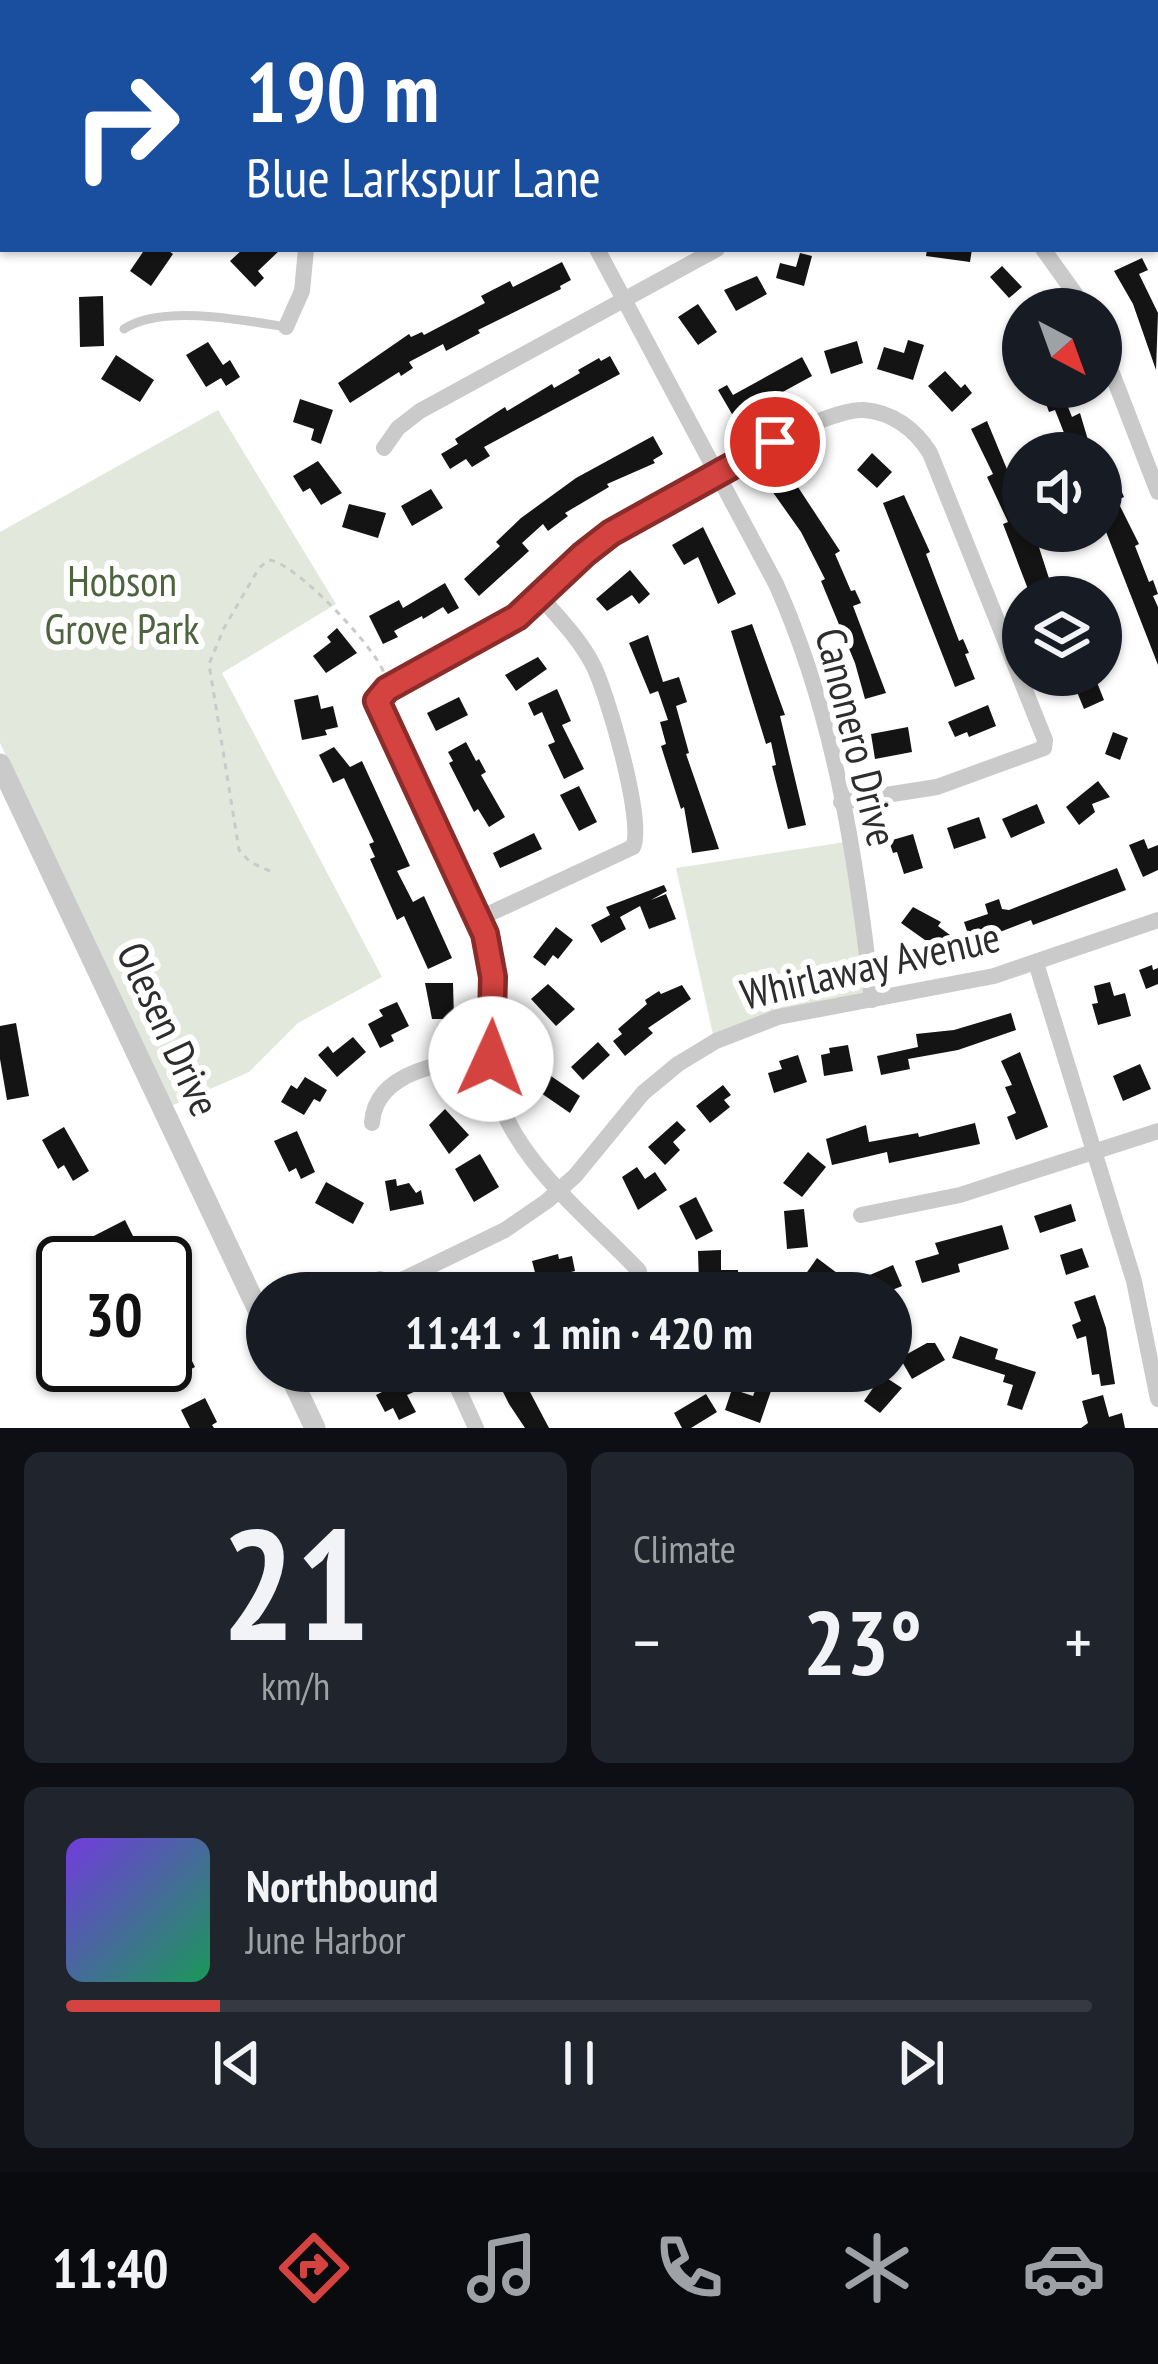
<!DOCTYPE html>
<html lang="en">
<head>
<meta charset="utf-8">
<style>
	:root { --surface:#171b24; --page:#20242c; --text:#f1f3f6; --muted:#9ea1a6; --line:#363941; --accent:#d4433f }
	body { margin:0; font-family:"PT Sans Narrow",sans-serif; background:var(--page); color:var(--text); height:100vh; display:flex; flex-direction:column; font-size:45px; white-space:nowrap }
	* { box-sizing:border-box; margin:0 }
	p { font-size:39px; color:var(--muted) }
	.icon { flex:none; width:66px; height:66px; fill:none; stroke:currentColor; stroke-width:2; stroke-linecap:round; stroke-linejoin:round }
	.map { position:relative; height:1428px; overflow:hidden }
	.side { display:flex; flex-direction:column; gap:24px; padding:24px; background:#0d0f14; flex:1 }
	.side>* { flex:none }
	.hud { position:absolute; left:0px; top:0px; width:1158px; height:252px; box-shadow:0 3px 9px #0004; background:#1a4fa0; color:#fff; overflow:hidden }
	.needle { width:78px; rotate:139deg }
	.buttons { position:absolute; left:1002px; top:288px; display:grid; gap:24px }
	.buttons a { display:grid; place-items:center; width:120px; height:120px; border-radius:50%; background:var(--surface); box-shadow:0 3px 9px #0004; font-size:60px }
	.speed { position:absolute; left:36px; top:1236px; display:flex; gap:24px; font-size:60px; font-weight:700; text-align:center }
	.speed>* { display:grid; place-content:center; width:156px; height:156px; border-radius:50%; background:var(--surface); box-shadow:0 3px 9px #0004; line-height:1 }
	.speed .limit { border:6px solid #111; border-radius:18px; background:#fff; color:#111 }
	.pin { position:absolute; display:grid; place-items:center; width:102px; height:102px; color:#fff; margin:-51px; border:6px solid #fff; border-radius:50%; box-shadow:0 3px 12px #0007 }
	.me { position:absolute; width:132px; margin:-66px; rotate:2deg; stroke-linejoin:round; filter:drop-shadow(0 0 9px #0008) }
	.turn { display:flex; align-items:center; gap:42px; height:252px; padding:0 48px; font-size:54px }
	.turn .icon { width:156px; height:156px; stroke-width:2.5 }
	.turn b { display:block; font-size:84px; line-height:102px }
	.big { font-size:90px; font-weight:800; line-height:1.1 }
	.side .widget { flex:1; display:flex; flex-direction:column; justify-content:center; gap:18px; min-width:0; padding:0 42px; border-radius:18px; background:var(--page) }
	.side .dial { align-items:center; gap:0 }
	.dial b { font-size:156px; line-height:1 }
	.song { display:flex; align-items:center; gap:36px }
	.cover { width:144px; height:144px; border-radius:18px; background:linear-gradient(135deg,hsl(260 70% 55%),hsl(150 70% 35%)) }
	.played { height:12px; border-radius:6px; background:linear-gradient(90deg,var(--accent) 15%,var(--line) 15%) }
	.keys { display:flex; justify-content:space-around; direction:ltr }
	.heat { display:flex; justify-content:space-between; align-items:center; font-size:66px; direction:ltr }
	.side .tiles { flex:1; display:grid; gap:24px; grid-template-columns:1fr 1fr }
	.widget:last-child { grid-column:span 2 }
	.trip { position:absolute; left:246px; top:1272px; width:666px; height:120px; border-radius:60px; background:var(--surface); box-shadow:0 3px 9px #0004; font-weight:800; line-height:120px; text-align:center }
	.tabs { display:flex; height:192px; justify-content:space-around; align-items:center; background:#090b0e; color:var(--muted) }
	.tabs .icon { width:84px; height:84px }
	.tabs .active { color:var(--accent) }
	.tabs b { font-size:54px; color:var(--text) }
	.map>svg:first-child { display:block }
</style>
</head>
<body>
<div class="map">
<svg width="1158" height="1428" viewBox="0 0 1158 1428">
	<rect width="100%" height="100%" fill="#fff"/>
	<g fill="#e2e9dc">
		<path d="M218 410 336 604 222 673 382 977 298 1023 249 1072 171 1106 0 743V532Z"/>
		<path d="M845 842 869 998 714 1039 676 868Z"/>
	</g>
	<g fill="#141414">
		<path d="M145 249H166L173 254 151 286 130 271Z"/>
		<path d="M243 249H281L258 271 264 278 255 287 230 261Z"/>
		<path d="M927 249H972L970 262 926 256Z"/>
		<path d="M800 253 812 256 804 286 776 278 780 263 796 267Z"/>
		<path d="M1142 258 1148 270 1139 274 1158 313 1156 370 1133 304 1114 271Z"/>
		<path d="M562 262 571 280 560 286 561 289 478 330 480 333 446 351 443 344 409 362 413 368 401 376 399 372 350 403 338 383 409 334 411 337 422 332 424 335 485 303 481 296 510 281 513 287Z"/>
		<path d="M1002 266 1022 287 1009 298 990 277Z"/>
		<path d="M757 276 767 294 736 311 724 290Z"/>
		<path d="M103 296 104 346 80 347 79 297Z"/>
		<path d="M698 304 717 332 698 345 678 317Z"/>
		<path d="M908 340 924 345 913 380 877 369 884 347 904 353Z"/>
		<path d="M857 341 863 363 831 374 824 351Z"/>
		<path d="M208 342 223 365 230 360 240 377 226 386 221 378 206 387 186 355Z"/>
		<path d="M116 355 154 380 140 402 101 379Z"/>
		<path d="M610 356 620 374 484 447 490 456 472 467 466 459 450 469 441 454 458 444 455 439 505 407 507 411 552 384 554 388 580 373 578 370 599 358 601 361Z"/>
		<path d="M802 357 812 376 744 413 748 421 739 426 718 390 727 385 733 395Z"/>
		<path d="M945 371 961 388 965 384 972 393 952 412 928 386Z"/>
		<path d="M1040 387H1060L1072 417 1080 413 1091 450 1072 453 1055 410 1049 412Z"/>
		<path d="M300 399 333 410 321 444 311 440 314 429 293 422Z"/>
		<path d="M987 421 1016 491 1012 493 1023 518V531H1029L1033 540 1036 538 1055 597H1031L1003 524 1008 522 987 477 993 474 971 429Z"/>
		<path d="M653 436 663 454 653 460 655 463 607 484 609 487 565 513 568 516 548 531 543 524 522 543 529 551 479 596 464 579 500 546 496 542 521 518 576 478Z"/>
		<path d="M1101 452 1115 485 1118 483 1124 497 1117 500 1139 544 1135 546 1149 582 1153 580 1158 594 1153 596 1158 607V665L1101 519Z"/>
		<path d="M872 453 892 472 877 488 857 470Z"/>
		<path d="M318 461 342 493 321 505 310 488 303 492 293 476Z"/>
		<path d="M792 478 840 551 835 554 851 591 855 590 861 603 853 606 886 693 865 699 855 663 821 581 825 579 801 532 772 491Z"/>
		<path d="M431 489 443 508 412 526 401 506Z"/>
		<path d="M904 495 930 552 926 554 959 641 963 639 969 653 965 654 975 679 955 687 883 503Z"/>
		<path d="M349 504 386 513 378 538 342 527Z"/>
		<path d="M703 527 736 594 718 604 698 557 684 565 672 545Z"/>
		<path d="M630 570 650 594 639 604 632 595 607 611 596 599Z"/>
		<path d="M445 583 459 608 448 614 443 607 423 619 422 616 394 631 398 637 383 644 369 616 399 600 403 608Z"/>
		<path d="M752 624 785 715 780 716 806 825 788 829 772 766 776 765 771 742 766 744 731 631Z"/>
		<path d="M337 628 357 653 326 673 313 656 331 642 327 637Z"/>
		<path d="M648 635 663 682 679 677 687 702 676 706 689 753 686 754 719 849 692 853 684 807 681 809 661 746 666 744 660 722 668 720 658 691 650 694 629 643Z"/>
		<path d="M538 657 547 669 516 691 505 675Z"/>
		<path d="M1070 675H1094L1104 700 1084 709Z"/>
		<path d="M557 689 571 721 562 725 584 769 564 779 548 745 555 742 542 712 534 716 528 703Z"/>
		<path d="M318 695 321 709 333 706 338 727 325 730 327 735 302 740 294 700Z"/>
		<path d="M459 697 468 715 436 731 427 713Z"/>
		<path d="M988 705 996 726 969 737 967 732 955 737 948 722Z"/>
		<path d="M908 727 912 752 875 759 871 734Z"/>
		<path d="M1113 732 1128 738 1120 760 1105 754Z"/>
		<path d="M466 742 476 761 479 759 486 772 481 775 505 817 489 827 478 809 474 812 449 763 453 761 448 752Z"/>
		<path d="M334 747 350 767 362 761 410 866 397 871 413 902 424 896 452 958 428 969 404 916 397 920 370 859 375 857 369 844 374 842 344 778 333 783 319 755Z"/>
		<path d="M1098 781 1110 797 1092 804 1095 812 1079 825 1066 807Z"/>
		<path d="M579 786 597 822 579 831 560 795Z"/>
		<path d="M1037 804 1045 823 1011 838 1002 819Z"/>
		<path d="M979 817 986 838 954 849 947 828Z"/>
		<path d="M534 833 542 849 500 868 493 853Z"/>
		<path d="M913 834 923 868 904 874 897 852 893 853 889 841Z"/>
		<path d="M1144 839 1148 849 1158 845V870L1143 877 1129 845Z"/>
		<path d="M1117 868 1126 890 1033 925 1031 920 971 943 964 922 988 914 985 904 999 899 1002 909 1009 910Z"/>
		<path d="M664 885 667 891 651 900 666 894 676 919 649 929 640 906 620 917 626 929 601 943 591 925 610 915 606 907Z"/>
		<path d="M913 907 941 922 938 926 950 935 939 950 901 923Z"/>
		<path d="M556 927 573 940 558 959 553 955 545 966 533 957Z"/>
		<path d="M1152 965 1153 970 1158 968V984L1146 989 1139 970Z"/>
		<path d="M1110 982 1114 996 1125 993 1131 1016 1098 1025 1092 1004 1098 1003 1094 986Z"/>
		<path d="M425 983H453L454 1019H432Z"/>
		<path d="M548 984 575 1009 556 1026 531 999Z"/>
		<path d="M682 985 691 999 648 1028 653 1033 625 1056 613 1041 622 1034 618 1029 647 1004 645 1000 659 991 661 994Z"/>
		<path d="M397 1002 409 1026 391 1035 394 1041 380 1048 368 1024 383 1016 379 1010Z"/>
		<path d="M1011 1013 1016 1030 958 1050 908 1059 910 1069 881 1075 877 1056 918 1047 916 1034 954 1030Z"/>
		<path d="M16 1023 29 1096 7 1100 0 1059V1026Z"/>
		<path d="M353 1037 366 1052 337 1077 318 1055 328 1046 333 1053Z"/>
		<path d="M598 1042 610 1055 583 1080 571 1067Z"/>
		<path d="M848 1045 853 1071 824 1076 821 1055 830 1053 829 1048Z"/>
		<path d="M1020 1052 1048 1127 1016 1140 1007 1117 1016 1113 1005 1087 1012 1085 1001 1061Z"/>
		<path d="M798 1055 807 1082 774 1093 768 1073 782 1069 779 1061Z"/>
		<path d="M1140 1064 1151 1089 1123 1101 1113 1076Z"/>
		<path d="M548 1074 580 1096 570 1113 538 1091Z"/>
		<path d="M305 1077 327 1090 320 1102 314 1099 304 1115 281 1102 291 1085 297 1089Z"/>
		<path d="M723 1085 731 1095 724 1100 730 1107 710 1123 696 1106Z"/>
		<path d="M445 1109 469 1135 449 1154 429 1125Z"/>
		<path d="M677 1121 686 1130 673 1142 680 1150 665 1165 648 1147Z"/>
		<path d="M975 1123 980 1144 889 1163 887 1152 832 1165 826 1139 866 1125 869 1142 918 1133 919 1137Z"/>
		<path d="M64 1127 89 1171 73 1181 64 1165 58 1169 42 1140Z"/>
		<path d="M297 1131 315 1172 301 1179 296 1168 289 1172 274 1141Z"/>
		<path d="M808 1152 826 1167 802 1197 783 1183Z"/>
		<path d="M480 1154 499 1187 474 1202 455 1169Z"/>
		<path d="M637 1167 645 1179 655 1172 667 1190 638 1210 622 1177Z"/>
		<path d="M396 1179 397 1186 409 1183 416 1193 421 1190 424 1204 390 1211 385 1181Z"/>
		<path d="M326 1182 364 1203 353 1224 315 1203Z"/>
		<path d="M696 1197 713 1231 696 1240 679 1206Z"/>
		<path d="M1071 1204 1076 1221 1040 1233 1034 1216Z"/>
		<path d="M804 1209 808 1247 787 1249 784 1211Z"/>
		<path d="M125 1220 135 1240 122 1246 131 1263H95L84 1241Z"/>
		<path d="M1002 1225 1009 1249 958 1264 960 1272 922 1283 915 1261 939 1254 935 1243Z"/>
		<path d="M1082 1248 1089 1267 1066 1275 1060 1255Z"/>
		<path d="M721 1250V1270H738V1284L699 1285 698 1251Z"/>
		<path d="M558 1254 559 1259 572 1256 575 1271 537 1280 532 1261Z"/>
		<path d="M817 1258 849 1282 841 1293H809L798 1285Z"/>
		<path d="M893 1265 902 1286 885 1293H861L856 1281Z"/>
		<path d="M500 1277 508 1293H468Z"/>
		<path d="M1095 1295 1106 1328 1115 1384 1101 1386 1099 1374 1092 1375 1086 1336 1077 1339 1072 1325 1081 1321 1074 1302Z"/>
		<path d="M178 1333 195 1367 177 1376 165 1352V1340Z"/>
		<path d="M960 1336 998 1349 995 1359 1036 1372 1022 1410 1007 1405 1013 1385 1003 1382 1005 1375 952 1358Z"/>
		<path d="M927 1343H935L945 1360 912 1379 900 1358Z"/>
		<path d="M521 1375 549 1428H525L509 1404 500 1386Z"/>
		<path d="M882 1375 902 1388 880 1413 864 1401Z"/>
		<path d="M410 1378 416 1391 407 1395 416 1412 399 1420 393 1408 385 1412 376 1395Z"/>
		<path d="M758 1383 772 1388 760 1423 725 1410 732 1389 753 1396Z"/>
		<path d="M706 1394 717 1412 691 1428H682L674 1413Z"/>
		<path d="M1103 1395 1109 1417 1122 1413 1125 1428H1081L1088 1423 1082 1401Z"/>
		<path d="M205 1398 217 1422 212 1425 214 1428H190L181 1410Z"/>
	</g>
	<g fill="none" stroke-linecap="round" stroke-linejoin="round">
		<path stroke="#cacaca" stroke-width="3" stroke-dasharray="6 6" stroke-linecap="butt" d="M270 871 250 862 239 850 209 664 224 628 259 568 269 560C295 562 375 647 384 673"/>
		<path stroke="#cacaca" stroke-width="9" d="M124 329C161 304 243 320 286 327"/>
		<g stroke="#cacaca" stroke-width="16">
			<path d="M58 0 63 3"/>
			<path d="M416 3 417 0"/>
			<path d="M706 3 710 0"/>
			<path d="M597 249 776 584C834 713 857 860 872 1000"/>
			<path d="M1043 249 1086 309"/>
			<path d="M286 327 302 291 306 249"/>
			<path d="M1101 345 1158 492"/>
			<path d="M384 448 398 428 420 411 717 249"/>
			<path d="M478 919 633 847C645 822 607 691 592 663 578 637 558 617 539 595"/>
			<path d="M1036 963 1134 1281 1158 1399"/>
			<path d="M372 1123C375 1070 449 1060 491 1059"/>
			<path d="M861 1215 960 1195 1158 1131"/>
			<path d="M639 1271C587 1216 504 1153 492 1074 486 1028 501 981 486 936 458 855 402 783 377 701L387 689C428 667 478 648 515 619 539 600 558 575 581 556 621 522 818 406 864 410 892 412 915 429 930 453L1045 740 1044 748 937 787 841 802"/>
			<path d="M351 1293 380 1279 391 1284 406 1278 505 1230 547 1201 575 1176 643 1093 678 1064 716 1041 778 1017 994 976 1158 920"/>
			<path d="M450 1371 476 1428"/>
		</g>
		<g stroke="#cacaca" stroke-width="21">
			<path d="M0 764 267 1329"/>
			<path d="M288 1371 315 1428"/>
		</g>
	</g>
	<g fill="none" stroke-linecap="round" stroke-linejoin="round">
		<g stroke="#8a2c29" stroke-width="30">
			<path id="route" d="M491 1059 493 977 485 934 377 701 387 689 517 617 584 554 611 533 775 442"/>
		</g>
		<use href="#route" stroke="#d4433f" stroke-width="21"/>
	</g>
	<g text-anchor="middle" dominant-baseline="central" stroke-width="12" stroke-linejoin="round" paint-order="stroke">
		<g font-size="42" fill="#4d643f" stroke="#fff">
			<text x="122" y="580">Hobson<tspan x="122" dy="48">Grove Park</tspan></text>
		</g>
		<g font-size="42" fill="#2d2d2d" stroke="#fff">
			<text transform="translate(857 737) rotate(76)">Canonero Drive</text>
			<text transform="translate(870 965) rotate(-13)">Whirlaway Avenue</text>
			<text transform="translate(169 1029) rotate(65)">Olesen Drive</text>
		</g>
	</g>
</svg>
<div class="buttons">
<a><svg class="needle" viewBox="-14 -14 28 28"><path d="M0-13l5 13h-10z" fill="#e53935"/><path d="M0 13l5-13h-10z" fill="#9ea1a6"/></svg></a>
<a><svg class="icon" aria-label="sound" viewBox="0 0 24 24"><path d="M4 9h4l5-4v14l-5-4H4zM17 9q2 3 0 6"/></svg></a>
<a><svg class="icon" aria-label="layers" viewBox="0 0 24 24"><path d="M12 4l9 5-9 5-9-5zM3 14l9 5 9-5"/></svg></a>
</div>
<div class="speed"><div class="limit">30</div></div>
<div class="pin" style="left:775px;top:442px;background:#d93025"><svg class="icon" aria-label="arrive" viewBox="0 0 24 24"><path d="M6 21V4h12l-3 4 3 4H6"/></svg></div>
<svg class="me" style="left:491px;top:1059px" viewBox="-20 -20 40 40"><circle r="19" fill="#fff"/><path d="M0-13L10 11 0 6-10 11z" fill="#d4433f"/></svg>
<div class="trip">11:41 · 1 min · 420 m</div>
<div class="hud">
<div class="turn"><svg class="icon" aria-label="right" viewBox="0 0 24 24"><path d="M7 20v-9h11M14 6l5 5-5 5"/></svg><div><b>190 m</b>Blue Larkspur Lane</div></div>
</div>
</div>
<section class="side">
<div class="tiles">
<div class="widget dial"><b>21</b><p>km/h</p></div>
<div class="widget"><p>Climate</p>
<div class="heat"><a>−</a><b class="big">23°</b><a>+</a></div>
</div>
<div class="widget">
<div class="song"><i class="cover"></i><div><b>Northbound</b><p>June Harbor</p></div></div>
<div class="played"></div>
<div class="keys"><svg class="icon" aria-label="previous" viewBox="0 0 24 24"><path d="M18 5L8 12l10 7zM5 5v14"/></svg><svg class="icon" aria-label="pause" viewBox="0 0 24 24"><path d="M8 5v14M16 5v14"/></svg><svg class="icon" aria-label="next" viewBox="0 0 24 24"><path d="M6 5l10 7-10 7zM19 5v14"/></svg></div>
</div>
</div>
</section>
<nav class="tabs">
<b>11:40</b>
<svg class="icon active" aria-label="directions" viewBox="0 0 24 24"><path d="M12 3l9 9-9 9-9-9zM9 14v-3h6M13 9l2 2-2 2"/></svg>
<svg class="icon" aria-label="music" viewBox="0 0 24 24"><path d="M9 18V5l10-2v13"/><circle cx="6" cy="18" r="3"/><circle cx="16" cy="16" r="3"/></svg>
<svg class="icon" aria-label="phone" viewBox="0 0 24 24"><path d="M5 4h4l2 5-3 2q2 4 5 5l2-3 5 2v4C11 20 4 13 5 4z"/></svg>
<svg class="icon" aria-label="climate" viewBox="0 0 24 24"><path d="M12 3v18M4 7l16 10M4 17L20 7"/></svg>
<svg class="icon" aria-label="car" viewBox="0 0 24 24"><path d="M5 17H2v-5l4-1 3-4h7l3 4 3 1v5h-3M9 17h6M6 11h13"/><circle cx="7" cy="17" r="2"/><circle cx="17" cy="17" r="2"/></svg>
</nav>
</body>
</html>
